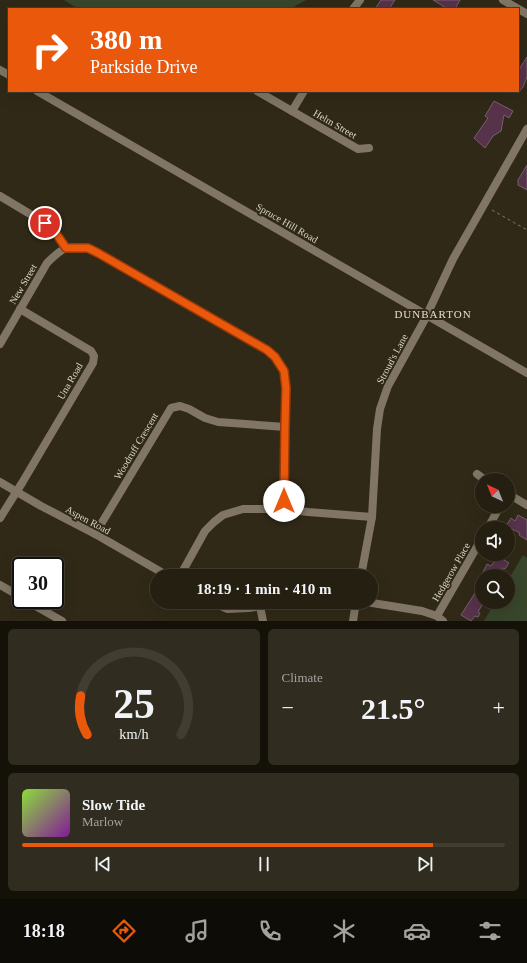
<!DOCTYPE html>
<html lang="en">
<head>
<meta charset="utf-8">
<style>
	:root { --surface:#241f11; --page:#302c1f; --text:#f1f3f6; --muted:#a3a29f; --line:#413d31; --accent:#ea580c }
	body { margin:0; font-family:Georgia,serif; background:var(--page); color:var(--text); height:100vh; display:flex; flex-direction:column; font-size:15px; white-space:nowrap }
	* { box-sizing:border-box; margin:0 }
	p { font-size:13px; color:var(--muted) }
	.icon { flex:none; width:22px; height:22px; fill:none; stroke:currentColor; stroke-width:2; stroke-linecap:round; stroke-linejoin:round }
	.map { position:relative; height:621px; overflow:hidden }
	.sheet { display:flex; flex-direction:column; gap:8px; padding:8px; background:#141109; flex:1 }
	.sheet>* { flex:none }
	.banner { position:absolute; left:8px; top:8px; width:511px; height:84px; border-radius:0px; box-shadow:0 4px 16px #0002,0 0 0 1px var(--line); background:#ea580c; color:#fff; overflow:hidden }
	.needle { width:26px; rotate:317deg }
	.controls { position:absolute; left:475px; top:473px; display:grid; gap:8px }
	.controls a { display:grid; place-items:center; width:40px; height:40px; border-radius:50%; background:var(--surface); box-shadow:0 4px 16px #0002,0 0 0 1px var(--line); font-size:20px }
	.speed { position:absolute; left:12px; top:557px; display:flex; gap:8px; font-size:20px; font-weight:700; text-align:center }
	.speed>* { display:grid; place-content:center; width:52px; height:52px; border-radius:50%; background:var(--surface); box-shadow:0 4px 16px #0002,0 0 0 1px var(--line); line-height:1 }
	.speed .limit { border:2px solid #111; border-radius:6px; background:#fff; color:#111 }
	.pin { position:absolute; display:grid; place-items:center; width:34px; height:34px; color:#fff; margin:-17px; border:2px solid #fff; border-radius:50%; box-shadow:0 1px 4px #0007 }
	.me { position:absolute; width:44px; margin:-22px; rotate:0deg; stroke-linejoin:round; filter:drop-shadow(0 0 3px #0008) }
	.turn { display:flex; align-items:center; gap:14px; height:84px; padding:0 16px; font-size:18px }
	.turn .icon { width:52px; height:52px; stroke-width:2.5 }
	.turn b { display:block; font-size:28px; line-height:34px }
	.big { font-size:30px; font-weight:800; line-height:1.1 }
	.sheet .tile { flex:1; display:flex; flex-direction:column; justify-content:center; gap:6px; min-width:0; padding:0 14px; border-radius:6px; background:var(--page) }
	.sheet .dial { align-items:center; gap:0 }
	.dial svg { height:104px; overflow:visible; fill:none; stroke:var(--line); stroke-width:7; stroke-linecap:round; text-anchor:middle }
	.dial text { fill:var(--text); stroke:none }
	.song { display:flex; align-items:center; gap:12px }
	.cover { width:48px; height:48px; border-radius:6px; background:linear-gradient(135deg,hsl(90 70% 55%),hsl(290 70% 35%)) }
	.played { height:4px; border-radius:2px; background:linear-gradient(90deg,var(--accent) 85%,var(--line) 85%) }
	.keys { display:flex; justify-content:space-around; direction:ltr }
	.heat { display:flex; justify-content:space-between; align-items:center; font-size:22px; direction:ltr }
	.sheet .tiles { flex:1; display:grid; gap:8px; grid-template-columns:1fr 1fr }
	.tile:last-child { grid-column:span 2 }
	.trip { position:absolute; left:150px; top:569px; width:228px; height:40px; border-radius:20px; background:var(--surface); box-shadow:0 4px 16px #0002,0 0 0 1px var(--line); font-weight:800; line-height:40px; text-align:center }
	.dock { display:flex; height:64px; justify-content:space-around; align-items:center; background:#0e0c07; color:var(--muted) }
	.dock .icon { width:28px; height:28px }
	.dock .on { color:var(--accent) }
	.dock b { font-size:18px; color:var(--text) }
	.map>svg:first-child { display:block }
</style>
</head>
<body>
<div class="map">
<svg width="527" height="621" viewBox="0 0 527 621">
	<rect width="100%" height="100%" fill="#302917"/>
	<g fill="#38462b">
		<path d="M64 0H306L290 9H78Z"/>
		<path d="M523 555 527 558V621H484L495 602H508V580Z"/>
	</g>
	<g fill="#57324b" stroke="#74606c">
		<path d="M381 0H395L389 9H375Z"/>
		<path d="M433 0H460L455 9H448Z"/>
		<path d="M527 57V77L523 87 518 93V71Z"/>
		<path d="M494 101 513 111 509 118 504 115 501 131 493 136 485 148 474 138 488 118 485 116Z"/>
		<path d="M527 165V190L518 185V180Z"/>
		<path d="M518 515 527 520V540L519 535 520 533 506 526 511 518 515 521Z"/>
		<path d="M498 556 509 563 505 569 503 568 498 576H481L487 564 491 566Z"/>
		<path d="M482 582V605L478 612 480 613 478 617 475 616 471 621 461 615Z"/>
	</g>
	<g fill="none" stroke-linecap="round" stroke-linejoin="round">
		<path stroke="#807a6b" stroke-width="1" stroke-dasharray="3 3" stroke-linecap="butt" d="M492 210 527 230"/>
		<g stroke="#817665" stroke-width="8">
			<path d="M503 0 527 14"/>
			<path d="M353 9 360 0"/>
			<path d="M0 70 9 75"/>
			<path d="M37 91 527 373"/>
			<path d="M257 91 358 149 369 148"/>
			<path d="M292 111 304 91"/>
			<path d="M0 196 45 223 55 232 66 248"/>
			<path d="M0 344 47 263C52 258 58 252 64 249 73 244 90 249 98 253L267 350 275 357 284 371 286 388 285 427 284 509"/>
			<path d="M477 474 485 480"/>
			<path d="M0 482 41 506 97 535 168 576"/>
			<path d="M508 494 527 505"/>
			<path d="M0 518 22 483 93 363 94 356 91 351 20 309"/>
			<path d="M488 528 500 506"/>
			<path d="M95 534 171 408 180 406 189 409 205 418 218 422 285 427"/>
			<path d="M180 576 205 531 214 522 223 515 243 509H284L308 512 372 517"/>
			<path d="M361 576 372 517 377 429 380 409 388 386 424 321 453 259 527 129"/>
			<path d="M0 585 21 597"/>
			<path d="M25 600 62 621"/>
			<path d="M212 602 227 609 249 608 286 602"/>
			<path d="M366 602 422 611 437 616 443 621"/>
			<path d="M260 606 263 621"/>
			<path d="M437 616 482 538"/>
			<path d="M353 621 356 602"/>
		</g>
	</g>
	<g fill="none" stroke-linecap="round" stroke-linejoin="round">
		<g stroke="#983908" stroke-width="10">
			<path id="route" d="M45 223 55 232 66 248H88L98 253 267 350 275 357 284 371 286 388 285 427 284 501"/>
		</g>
		<use href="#route" stroke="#ea580c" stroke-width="7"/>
	</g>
	<g text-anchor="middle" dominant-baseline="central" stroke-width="4" stroke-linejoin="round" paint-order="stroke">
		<g font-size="10" fill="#d9d5ca" stroke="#302917">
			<text transform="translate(335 124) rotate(30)">Helm Street</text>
			<text transform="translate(287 223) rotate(30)">Spruce Hill Road</text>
			<text transform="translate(23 284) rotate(-60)">New Street</text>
			<text transform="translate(392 359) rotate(-62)">Stroud's Lane</text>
			<text transform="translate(70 381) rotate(-60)">Una Road</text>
			<text transform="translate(136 446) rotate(-59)">Woodruff Crescent</text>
			<text transform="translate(88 520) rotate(28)">Aspen Road</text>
			<text transform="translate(451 572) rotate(-60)">Hedgerow Place</text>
		</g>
		<g font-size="11" letter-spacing="1" fill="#e7dec8" stroke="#302917">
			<text x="433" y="314">DUNBARTON</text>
		</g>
	</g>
</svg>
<div class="controls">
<a><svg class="needle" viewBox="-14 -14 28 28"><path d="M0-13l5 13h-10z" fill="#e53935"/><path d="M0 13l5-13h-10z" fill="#a3a29f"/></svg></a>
<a><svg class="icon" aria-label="sound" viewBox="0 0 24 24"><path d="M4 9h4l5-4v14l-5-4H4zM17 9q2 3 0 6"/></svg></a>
<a><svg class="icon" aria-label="search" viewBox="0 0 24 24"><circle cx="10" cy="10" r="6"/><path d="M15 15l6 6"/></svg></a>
</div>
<div class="speed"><div class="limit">30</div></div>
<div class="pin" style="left:45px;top:223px;background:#d93025"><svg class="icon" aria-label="arrive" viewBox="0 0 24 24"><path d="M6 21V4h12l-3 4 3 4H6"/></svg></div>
<svg class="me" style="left:284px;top:501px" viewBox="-20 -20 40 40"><circle r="19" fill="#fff"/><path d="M0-13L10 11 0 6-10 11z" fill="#ea580c"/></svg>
<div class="trip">18:19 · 1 min · 410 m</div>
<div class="banner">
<div class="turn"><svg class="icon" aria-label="right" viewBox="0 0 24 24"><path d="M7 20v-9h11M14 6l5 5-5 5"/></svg><div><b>380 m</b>Parkside Drive</div></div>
</div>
</div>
<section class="sheet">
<div class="tiles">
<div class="tile dial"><svg viewBox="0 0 100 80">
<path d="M14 69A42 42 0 1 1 86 69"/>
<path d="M14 69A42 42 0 0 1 9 39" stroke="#ea580c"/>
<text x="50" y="56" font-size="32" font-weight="700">25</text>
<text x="50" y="72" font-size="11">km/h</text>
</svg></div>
<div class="tile"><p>Climate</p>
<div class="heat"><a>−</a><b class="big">21.5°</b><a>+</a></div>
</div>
<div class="tile">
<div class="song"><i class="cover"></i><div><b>Slow Tide</b><p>Marlow</p></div></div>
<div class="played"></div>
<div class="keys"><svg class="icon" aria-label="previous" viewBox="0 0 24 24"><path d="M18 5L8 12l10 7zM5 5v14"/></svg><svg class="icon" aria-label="pause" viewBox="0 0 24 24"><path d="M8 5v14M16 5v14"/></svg><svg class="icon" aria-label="next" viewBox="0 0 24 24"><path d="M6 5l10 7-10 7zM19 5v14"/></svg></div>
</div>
</div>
</section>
<nav class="dock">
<b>18:18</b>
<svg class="icon on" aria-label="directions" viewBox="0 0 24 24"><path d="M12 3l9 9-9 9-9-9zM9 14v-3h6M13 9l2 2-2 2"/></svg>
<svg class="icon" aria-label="music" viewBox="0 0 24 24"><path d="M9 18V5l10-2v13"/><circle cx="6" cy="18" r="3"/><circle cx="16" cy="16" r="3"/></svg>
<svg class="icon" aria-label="phone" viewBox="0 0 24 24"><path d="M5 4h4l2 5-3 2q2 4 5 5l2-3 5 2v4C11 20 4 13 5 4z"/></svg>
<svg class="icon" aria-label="climate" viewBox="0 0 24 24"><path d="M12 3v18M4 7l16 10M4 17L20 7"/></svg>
<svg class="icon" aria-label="car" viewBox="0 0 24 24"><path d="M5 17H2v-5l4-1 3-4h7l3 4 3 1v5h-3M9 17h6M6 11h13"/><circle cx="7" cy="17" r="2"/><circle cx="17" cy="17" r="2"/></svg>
<svg class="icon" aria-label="filters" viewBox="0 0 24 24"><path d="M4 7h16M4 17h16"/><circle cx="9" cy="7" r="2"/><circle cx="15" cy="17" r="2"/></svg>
</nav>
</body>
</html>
